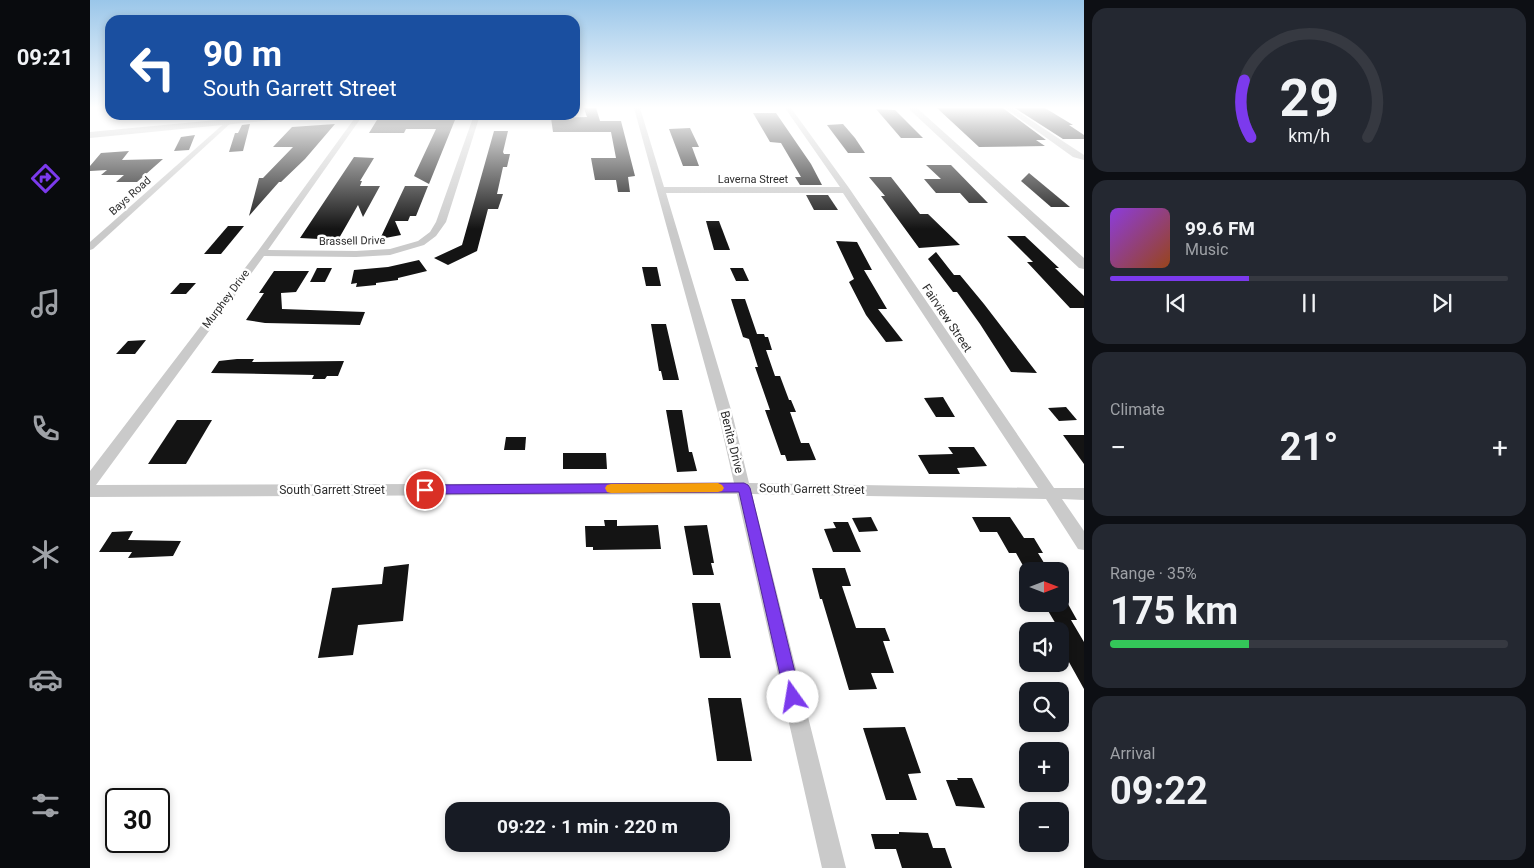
<!DOCTYPE html>
<html lang="en">
<head>
<meta charset="utf-8">
<style>
	:root { --surface:#171b24; --page:#242831; --text:#f1f3f6; --muted:#9ea1a6; --line:#363941; --accent:#7c3aed }
	body { margin:0; font-family:Roboto,sans-serif; background:var(--page); color:var(--text); height:100vh; display:flex; flex-direction:column; font-size:19px; white-space:nowrap }
	* { box-sizing:border-box; margin:0 }
	p { font-size:16px; color:var(--muted) }
	.icon { flex:none; width:28px; height:28px; fill:none; stroke:currentColor; stroke-width:2; stroke-linecap:round; stroke-linejoin:round }
	.map { position:relative; flex:1; overflow:hidden }
	.side { display:flex; flex-direction:column; gap:8px; padding:8px; background:#0d0f14; width:450px }
	.side>* { flex:none }
	.hud { position:absolute; left:15px; top:15px; width:475px; height:105px; border-radius:15px; box-shadow:0 2px 8px #0003; background:#1a4fa0; color:#fff; overflow:hidden }
	.needle { width:32px; rotate:90deg }
	.controls { position:absolute; left:929px; top:562px; display:grid; gap:10px }
	.controls a { display:grid; place-items:center; width:50px; height:50px; border-radius:10px; background:var(--surface); box-shadow:0 2px 8px #0003; font-size:25px }
	.speed { position:absolute; left:15px; top:788px; display:flex; gap:10px; font-size:25px; font-weight:700; text-align:center }
	.speed>* { display:grid; place-content:center; width:65px; height:65px; border-radius:50%; background:var(--surface); box-shadow:0 2px 8px #0003; line-height:1 }
	.speed .limit { border:2px solid #111; border-radius:8px; background:#fff; color:#111 }
	.pin { position:absolute; display:grid; place-items:center; width:42px; height:42px; color:#fff; margin:-21px; border:2px solid #fff; border-radius:50%; box-shadow:0 1px 5px #0007 }
	.me { position:absolute; width:55px; margin:-28px; rotate:347deg; stroke-linejoin:round; filter:drop-shadow(0 0 4px #0008) }
	.turn { display:flex; align-items:center; gap:18px; height:105px; padding:0 15px; font-size:22px }
	.turn .icon { width:65px; height:65px; stroke-width:2.5 }
	.turn b { display:block; font-size:35px; line-height:42px }
	.big { font-size:38px; font-weight:700; line-height:1.1 }
	.side .widget { flex:1; display:flex; flex-direction:column; justify-content:center; gap:8px; min-width:0; padding:0 18px; border-radius:15px; background:var(--page) }
	.side .dial { align-items:center; gap:0 }
	.dial svg { height:130px; overflow:visible; fill:none; stroke:var(--line); stroke-width:7; stroke-linecap:round; text-anchor:middle }
	.dial text { fill:var(--text); stroke:none }
	.song { display:flex; align-items:center; gap:15px }
	.cover { width:60px; height:60px; border-radius:8px; background:linear-gradient(135deg,hsl(270 70% 55%),hsl(20 70% 35%)) }
	.played { height:5px; border-radius:2px; background:linear-gradient(90deg,var(--accent) 35%,var(--line) 35%) }
	.keys { display:flex; justify-content:space-around; direction:ltr }
	.heat { display:flex; justify-content:space-between; align-items:center; font-size:28px; direction:ltr }
	.charge { height:8px; border-radius:4px; background:linear-gradient(90deg,#34c759 35%,var(--line) 0) }
	.trip { position:absolute; left:355px; top:802px; width:285px; height:50px; border-radius:15px; background:var(--surface); box-shadow:0 2px 8px #0003; font-weight:700; line-height:50px; text-align:center }
	main { display:flex; flex:1; min-height:0 }
	.dock { display:flex; flex-direction:column; width:90px; justify-content:space-around; align-items:center; background:#090b0e; color:var(--muted) }
	.dock .icon { width:35px; height:35px }
	.dock .current { color:var(--accent) }
	.dock b { font-size:22px; color:var(--text) }
	.map>svg:first-child { display:block }
</style>
</head>
<body>
<main>
<nav class="dock">
<b>09:21</b>
<svg class="icon current" aria-label="directions" viewBox="0 0 24 24"><path d="M12 3l9 9-9 9-9-9zM9 14v-3h6M13 9l2 2-2 2"/></svg>
<svg class="icon" aria-label="music" viewBox="0 0 24 24"><path d="M9 18V5l10-2v13"/><circle cx="6" cy="18" r="3"/><circle cx="16" cy="16" r="3"/></svg>
<svg class="icon" aria-label="phone" viewBox="0 0 24 24"><path d="M5 4h4l2 5-3 2q2 4 5 5l2-3 5 2v4C11 20 4 13 5 4z"/></svg>
<svg class="icon" aria-label="climate" viewBox="0 0 24 24"><path d="M12 3v18M4 7l16 10M4 17L20 7"/></svg>
<svg class="icon" aria-label="car" viewBox="0 0 24 24"><path d="M5 17H2v-5l4-1 3-4h7l3 4 3 1v5h-3M9 17h6M6 11h13"/><circle cx="7" cy="17" r="2"/><circle cx="17" cy="17" r="2"/></svg>
<svg class="icon" aria-label="filters" viewBox="0 0 24 24"><path d="M4 7h16M4 17h16"/><circle cx="9" cy="7" r="2"/><circle cx="15" cy="17" r="2"/></svg>
</nav>
<div class="map">
<svg width="994" height="868" viewBox="0 0 994 868">
	<rect width="100%" height="100%" fill="#fff"/>
	<g fill="#141414">
		<path d="M494 108H506L510 121H531L545 176 538 177 540 192H528L526 180H505L501 158H526L521 132H463L461 118 497 117Z"/>
		<path d="M847 108H913L956 140H946L955 146 889 147Z"/>
		<path d="M925 108H955L983 125H979L994 135V139H973Z"/>
		<path d="M786 109 805 110 833 138H811Z"/>
		<path d="M663 113H686L721 164 732 185H710L705 177H711L691 143 680 142Z"/>
		<path d="M290 115H367L339 184 324 176 346 129H316L314 133H279Z"/>
		<path d="M160 124 153 151 139 152 145 133H148L152 125Z"/>
		<path d="M245 124 215 159 191 182H189L159 216 169 178H173L203 147H183L202 127Z"/>
		<path d="M753 124 765 138 775 153H758L737 125Z"/>
		<path d="M600 128 609 147H602L609 166H593L579 129Z"/>
		<path d="M404 131H418L413 152 414 154H420L417 167H413L407 194H413L408 209H398L387 251 358 265 344 258 372 245Z"/>
		<path d="M105 135 99 150 84 151 91 137Z"/>
		<path d="M39 151 32 160 73 159 47 182H26L34 175H11L17 170 0 171V166L11 153Z"/>
		<path d="M264 157 284 158 270 181H272L270 186H290L273 217 268 205 248 240 210 238Z"/>
		<path d="M836 165H861L898 203H879L870 193H846L834 179H851Z"/>
		<path d="M939 173 980 207H961L931 181Z"/>
		<path d="M779 177H801L830 214H838L870 245 829 248 791 196H795Z"/>
		<path d="M315 186H338L326 216H320L318 221H305L311 235 290 239Z"/>
		<path d="M716 195H738L748 210H724Z"/>
		<path d="M616 221H629L640 250H624Z"/>
		<path d="M138 226H154L131 254H114Z"/>
		<path d="M917 236H935L969 268H965L994 296V308H980L937 262H943Z"/>
		<path d="M746 241 767 242 782 270H774L797 309H788L813 341 796 342 776 315 759 282 764 279Z"/>
		<path d="M846 252 864 275H870L894 304 947 373 921 372 890 324 867 292H863L838 259Z"/>
		<path d="M329 260 337 271 308 278V280L286 283V285L266 287 267 283 261 284 264 270 298 267Z"/>
		<path d="M552 267H567L571 286H556Z"/>
		<path d="M227 268H242L235 282H220Z"/>
		<path d="M640 268H653L659 281H646Z"/>
		<path d="M184 271H219L206 292 191 293 192 309 275 312 270 325 175 323 156 320 174 293H169Z"/>
		<path d="M90 283H106L96 294H80Z"/>
		<path d="M641 299H655L667 334H674L675 337H678L682 350H676L685 376H690L699 400H701L706 412H700L711 443H719L726 460 697 461 695 455H691L675 410H680L665 367H668L659 339 653 337Z"/>
		<path d="M561 324H576L589 380H573L571 371H569Z"/>
		<path d="M56 340 45 354H26L38 341Z"/>
		<path d="M147 359H164L162 362 254 361 248 376H237L235 379H222L224 375 121 373 129 361Z"/>
		<path d="M853 397 865 417H846L834 398Z"/>
		<path d="M976 407 987 420 969 421 958 408Z"/>
		<path d="M576 410H592L599 452H602L607 471 587 472Z"/>
		<path d="M87 420H122L96 464H58Z"/>
		<path d="M973 435H994V464Z"/>
		<path d="M416 437H436L435 450H414Z"/>
		<path d="M858 447H884L897 466 867 468 870 474H839L828 455 863 454Z"/>
		<path d="M473 453H516L517 469H473Z"/>
		<path d="M781 517 788 531 769 532 762 518Z"/>
		<path d="M882 517H920L934 538H944L953 553H948L959 571H936L926 553H919L907 532H890Z"/>
		<path d="M514 520H527V526L568 525 571 549 503 550V547H496L495 526H515Z"/>
		<path d="M743 522H758L771 552H743L734 529 746 528Z"/>
		<path d="M617 525 624 563H621L624 575H603L594 526Z"/>
		<path d="M43 531 38 540 91 541 83 556 38 558 42 552H9L22 532Z"/>
		<path d="M319 564 313 621 268 625 263 655 228 658 242 588 292 584 294 567Z"/>
		<path d="M722 568H755L761 586H752L766 628H795L800 641H793L804 673H781L787 689 759 690 732 599H730Z"/>
		<path d="M602 603H630L641 658H610Z"/>
		<path d="M954 604H978L987 620H981L994 642V689L970 646V631Z"/>
		<path d="M618 698H651L662 761H627Z"/>
		<path d="M815 727 831 773 818 774 827 800H796L773 728Z"/>
		<path d="M867 778H882L895 808 866 806 856 780H868Z"/>
		<path d="M809 832 838 833 843 848H855L862 868H812L806 849H785L781 834H809Z"/>
	</g>
	<g fill="none" stroke-linecap="round" stroke-linejoin="round">
		<g fill="#cacaca" fill-rule="evenodd">
			<path d="M544 108H550L574 187H750L695 108H701L759 188 964 488H994V500L972 499 994 531V550L988 549 956 499 662 494 756 868H732L647 494 0 497V471L168 251 267 115H273L178 250 266 251 300 249 328 241 340 232 346 222 384 115H390L356 222 346 236 334 245 300 255 266 257 174 256 6 485 644 483 628 413ZM576 193H753L948 488 659 483 642 413Z"/>
			<path d="M915 108H922L994 155V160L983 157Z"/>
			<path d="M138 120 143 121 3 249 0 250V242Z"/>
		</g>
		<g fill="#cacaca" fill-rule="evenodd">
			<path d="M818 108H827L994 258V269L989 268Z"/>
			<path d="M178 115H208L204 118 0 138V132Z"/>
		</g>
	</g>
	<linearGradient id="sky" x2="0" y2="1"><stop stop-color="#9ac6e9"/><stop offset="0.47" stop-color="#fff"/><stop offset="1" stop-color="#fff" stop-opacity="0"/></linearGradient>
	<rect width="994" height="229" fill="url(#sky)"/>
	<path fill="#7c3aed" stroke="#51269a" d="M654 483 658 485 660 488 711 697 709 702 703 705 698 702 695 697 649 492 335 494 331 493 329 490 331 486 335 485Z"/>
	<path fill="#f59e0b" d="M628 483 632 485 634 488 632 491 628 492 521 493 517 492 515 488 517 485 521 484Z"/>
	<g text-anchor="middle" dominant-baseline="central" stroke-width="5" stroke-linejoin="round" paint-order="stroke">
		<g font-size="11" fill="#2d2d2d" stroke="#fff">
			<text x="663" y="179">Laverna Street</text>
			<text transform="translate(40 196) rotate(-42)">Bays Road</text>
			<text transform="translate(262 241) rotate(-1)">Brassell Drive</text>
			<text transform="translate(136 299) rotate(-53)">Murphey Drive</text>
		</g>
		<g font-size="12" fill="#2d2d2d" stroke="#fff">
			<text transform="translate(857 318) rotate(56)">Fairview Street</text>
			<text transform="translate(642 442) rotate(76)">Benita Drive</text>
			<text transform="translate(722 489) rotate(1)">South Garrett Street</text>
			<text x="242" y="490">South Garrett Street</text>
		</g>
	</g>
</svg>
<div class="controls">
<a><svg class="needle" viewBox="-14 -14 28 28"><path d="M0-13l5 13h-10z" fill="#e53935"/><path d="M0 13l5-13h-10z" fill="#9ea1a6"/></svg></a>
<a><svg class="icon" aria-label="sound" viewBox="0 0 24 24"><path d="M4 9h4l5-4v14l-5-4H4zM17 9q2 3 0 6"/></svg></a>
<a><svg class="icon" aria-label="search" viewBox="0 0 24 24"><circle cx="10" cy="10" r="6"/><path d="M15 15l6 6"/></svg></a>
<a>+</a>
<a>−</a>
</div>
<div class="speed"><div class="limit">30</div></div>
<div class="pin" style="left:335px;top:490px;background:#d93025"><svg class="icon" aria-label="arrive" viewBox="0 0 24 24"><path d="M6 21V4h12l-3 4 3 4H6"/></svg></div>
<svg class="me" style="left:703px;top:697px" viewBox="-20 -20 40 40"><circle r="19" fill="#fff"/><path d="M0-13L10 11 0 6-10 11z" fill="#7c3aed"/></svg>
<div class="trip">09:22 · 1 min · 220 m</div>
<div class="hud">
<div class="turn"><svg class="icon" aria-label="left" viewBox="0 0 24 24"><path d="M17 20v-9H6M10 6l-5 5 5 5"/></svg><div><b>90 m</b>South Garrett Street</div></div>
</div>
</div>
<section class="side">
<div class="widget dial"><svg viewBox="0 0 100 80">
<path d="M14 69A42 42 0 1 1 86 69"/>
<path d="M14 69A42 42 0 0 1 10 34" stroke="#7c3aed"/>
<text x="50" y="56" font-size="32" font-weight="700">29</text>
<text x="50" y="72" font-size="11">km/h</text>
</svg></div>
<div class="widget">
<div class="song"><i class="cover"></i><div><b>99.6 FM</b><p>Music</p></div></div>
<div class="played"></div>
<div class="keys"><svg class="icon" aria-label="previous" viewBox="0 0 24 24"><path d="M18 5L8 12l10 7zM5 5v14"/></svg><svg class="icon" aria-label="pause" viewBox="0 0 24 24"><path d="M8 5v14M16 5v14"/></svg><svg class="icon" aria-label="next" viewBox="0 0 24 24"><path d="M6 5l10 7-10 7zM19 5v14"/></svg></div>
</div>
<div class="widget"><p>Climate</p>
<div class="heat"><a>−</a><b class="big">21°</b><a>+</a></div>
</div>
<div class="widget"><p>Range · 35%</p><b class="big">175 km</b><div class="charge"></div></div>
<div class="widget"><p>Arrival</p><b class="big">09:22</b></div>
</section>
</main>
</body>
</html>
